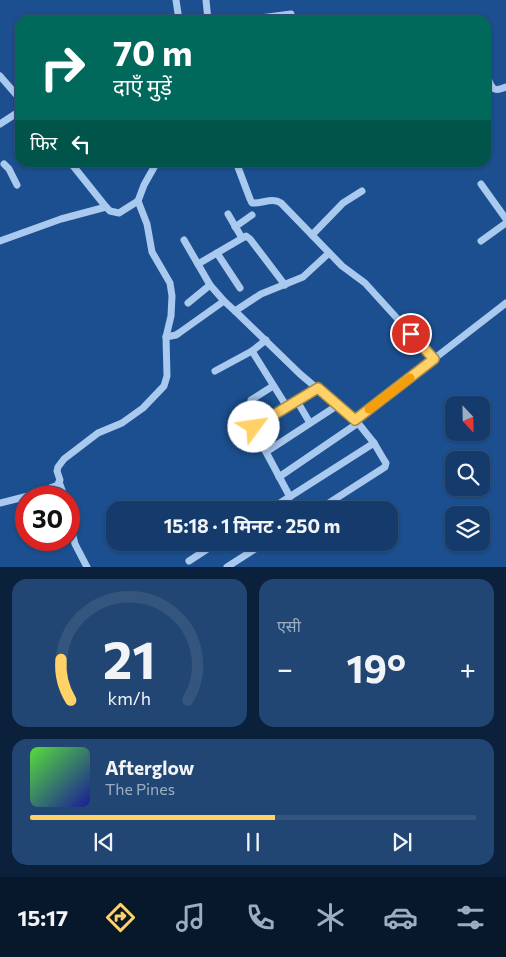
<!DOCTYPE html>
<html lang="hi">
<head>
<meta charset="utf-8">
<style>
	:root { --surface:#143b6b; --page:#214673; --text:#f1f3f6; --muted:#9dadc1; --line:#33557e; --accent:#ffd166 }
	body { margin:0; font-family:Commissioner,"Noto Sans Devanagari",sans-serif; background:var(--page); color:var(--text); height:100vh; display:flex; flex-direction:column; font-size:19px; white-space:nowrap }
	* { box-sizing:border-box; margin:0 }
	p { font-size:16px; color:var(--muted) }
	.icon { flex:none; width:28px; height:28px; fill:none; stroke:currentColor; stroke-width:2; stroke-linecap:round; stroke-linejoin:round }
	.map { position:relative; height:567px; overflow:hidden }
	.sheet { display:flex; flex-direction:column; gap:12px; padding:12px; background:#0b203b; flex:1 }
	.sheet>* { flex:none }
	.banner { position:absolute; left:15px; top:15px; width:476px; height:152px; border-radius:15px; box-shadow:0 1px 4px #0004,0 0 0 1px var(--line); background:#00695c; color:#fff; overflow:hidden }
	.needle { width:32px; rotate:158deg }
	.tools { position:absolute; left:445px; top:396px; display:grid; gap:10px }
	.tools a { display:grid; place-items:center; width:45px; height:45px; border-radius:10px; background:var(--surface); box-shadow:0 1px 4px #0004,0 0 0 1px var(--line); font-size:25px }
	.speed { position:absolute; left:15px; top:486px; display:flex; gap:10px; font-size:25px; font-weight:700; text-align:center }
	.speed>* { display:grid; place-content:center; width:65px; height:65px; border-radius:50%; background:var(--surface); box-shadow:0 1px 4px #0004,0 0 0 1px var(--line); line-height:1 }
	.speed .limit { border:8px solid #d22; background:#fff; color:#111 }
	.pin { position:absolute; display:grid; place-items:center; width:42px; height:42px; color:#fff; margin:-21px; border:2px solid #fff; border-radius:50%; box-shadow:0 1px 5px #0007 }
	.me { position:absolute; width:55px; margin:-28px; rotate:59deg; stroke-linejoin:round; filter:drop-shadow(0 0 4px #0008) }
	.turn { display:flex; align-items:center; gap:18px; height:105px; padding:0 15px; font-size:22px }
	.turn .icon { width:65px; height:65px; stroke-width:2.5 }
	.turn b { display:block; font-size:35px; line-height:42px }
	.then { display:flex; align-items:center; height:48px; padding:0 15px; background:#0003; gap:10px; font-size:19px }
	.big { font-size:38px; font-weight:700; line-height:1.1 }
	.sheet .card { flex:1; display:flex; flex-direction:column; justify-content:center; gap:8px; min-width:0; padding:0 18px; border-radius:15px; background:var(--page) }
	.sheet .dial { align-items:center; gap:0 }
	.dial svg { height:130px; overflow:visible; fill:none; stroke:var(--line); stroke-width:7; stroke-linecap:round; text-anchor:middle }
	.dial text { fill:var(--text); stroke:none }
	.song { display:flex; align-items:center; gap:15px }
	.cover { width:60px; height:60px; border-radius:8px; background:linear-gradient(135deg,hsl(110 70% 55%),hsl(240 70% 35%)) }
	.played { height:5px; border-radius:2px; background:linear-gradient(90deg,var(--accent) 55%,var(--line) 55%) }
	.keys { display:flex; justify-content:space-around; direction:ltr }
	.heat { display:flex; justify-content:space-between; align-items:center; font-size:28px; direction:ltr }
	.sheet .tiles { flex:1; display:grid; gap:12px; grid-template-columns:1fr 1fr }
	.card:last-child { grid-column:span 2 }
	.trip { position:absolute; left:106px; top:501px; width:292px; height:50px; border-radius:15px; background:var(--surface); box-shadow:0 1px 4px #0004,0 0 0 1px var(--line); font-weight:700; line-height:50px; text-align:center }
	.menu { display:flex; height:80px; justify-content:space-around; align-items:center; background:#08182b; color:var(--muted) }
	.menu .icon { width:35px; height:35px }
	.menu .selected { color:var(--accent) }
	.menu b { font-size:22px; color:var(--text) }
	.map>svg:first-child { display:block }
</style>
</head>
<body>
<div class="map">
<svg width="506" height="567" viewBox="0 0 506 567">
	<rect width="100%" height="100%" fill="#1b4f8f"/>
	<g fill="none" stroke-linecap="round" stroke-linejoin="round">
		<g stroke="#a9c9ee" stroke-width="7">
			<path d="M176 0 179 20"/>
			<path d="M206 0 208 20"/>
			<path d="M244 20 291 14"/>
			<path d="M486 73C491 85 491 94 506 87"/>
			<path d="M0 76 20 99"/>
			<path d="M0 124 20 111"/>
			<path d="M70 162 106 207 110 211 119 213 138 201"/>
			<path d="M236 162 250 199 252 203C262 204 272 197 281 203L342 266 365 283 434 359"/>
			<path d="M4 164 9 169 17 185"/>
			<path d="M204 164 211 162"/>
			<path d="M481 184 506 219"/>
			<path d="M228 214 242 238"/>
			<path d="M235 227 252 215"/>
			<path d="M312 235 343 203 362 191"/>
			<path d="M184 240 210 285 224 301"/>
			<path d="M0 241 61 219 106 207"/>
			<path d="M481 241 506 223"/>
			<path d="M217 253 240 288"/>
			<path d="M198 264 246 236 250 239 285 285"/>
			<path d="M188 303 210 285"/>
			<path d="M235 311 261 294 303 277 329 253"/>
			<path d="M166 337 176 335 179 333 224 301 235 311 300 374 358 423 374 443 384 460 386 463 385 467 318 510"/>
			<path d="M252 351 287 407"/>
			<path d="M215 371 252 351 266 340"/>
			<path d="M273 386 251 400 250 405 251 412V420L266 452 290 497"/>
			<path d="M297 401 310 423"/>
			<path d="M355 420 506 303"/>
			<path d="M254 427 318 388"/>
			<path d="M266 452 338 405"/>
			<path d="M279 477 358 423"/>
			<path d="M59 482 65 498"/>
			<path d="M0 503 32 495 58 485 60 480 57 471 58 467 64 459 98 433 122 423 143 408 164 386 167 376 166 337 171 316 172 296 170 283 152 252 147 224 138 201 144 185 157 162"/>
			<path d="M269 510 374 443"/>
			<path d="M69 520 75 544 87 567"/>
			<path d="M189 561 218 542"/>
			<path d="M227 567 266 542"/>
		</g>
	</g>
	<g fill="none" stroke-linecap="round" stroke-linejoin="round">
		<g stroke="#a68842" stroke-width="12">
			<path id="route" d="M254 427 318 388 355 420 434 359 411 334"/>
		</g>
		<use href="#route" stroke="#ffd166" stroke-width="9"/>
		<path stroke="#f59e0b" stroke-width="9" d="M369 409 410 378"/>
	</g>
</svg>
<div class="tools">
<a><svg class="needle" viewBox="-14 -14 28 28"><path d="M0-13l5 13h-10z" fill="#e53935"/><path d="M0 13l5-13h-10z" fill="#9dadc1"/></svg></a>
<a><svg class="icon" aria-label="search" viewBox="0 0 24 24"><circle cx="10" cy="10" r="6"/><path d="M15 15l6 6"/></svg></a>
<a><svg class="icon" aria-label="layers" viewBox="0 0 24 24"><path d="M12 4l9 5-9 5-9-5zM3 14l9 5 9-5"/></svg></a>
</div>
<div class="speed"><div class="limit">30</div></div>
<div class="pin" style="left:411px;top:334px;background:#d93025"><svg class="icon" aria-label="arrive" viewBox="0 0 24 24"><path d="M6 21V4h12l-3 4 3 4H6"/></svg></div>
<svg class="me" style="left:254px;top:427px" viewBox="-20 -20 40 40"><circle r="19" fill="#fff"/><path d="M0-13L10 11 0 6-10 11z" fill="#ffd166"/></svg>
<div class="trip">15:18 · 1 मिनट · 250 m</div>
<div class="banner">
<div class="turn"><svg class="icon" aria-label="right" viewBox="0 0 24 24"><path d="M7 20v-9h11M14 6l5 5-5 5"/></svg><div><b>70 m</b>दाएँ मुड़ें</div></div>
<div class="then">फिर<svg class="icon" aria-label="left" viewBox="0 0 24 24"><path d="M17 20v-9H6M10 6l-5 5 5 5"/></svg></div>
</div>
</div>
<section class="sheet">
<div class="tiles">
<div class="card dial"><svg viewBox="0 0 100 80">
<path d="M14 69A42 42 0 1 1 86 69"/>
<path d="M14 69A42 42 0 0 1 8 44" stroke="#ffd166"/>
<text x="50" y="56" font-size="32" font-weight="700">21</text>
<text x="50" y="72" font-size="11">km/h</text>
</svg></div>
<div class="card"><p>एसी</p>
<div class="heat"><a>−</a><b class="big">19°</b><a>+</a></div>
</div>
<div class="card">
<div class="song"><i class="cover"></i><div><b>Afterglow</b><p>The Pines</p></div></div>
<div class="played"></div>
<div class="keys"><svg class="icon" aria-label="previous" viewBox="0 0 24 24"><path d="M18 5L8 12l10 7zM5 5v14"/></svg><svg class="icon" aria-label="pause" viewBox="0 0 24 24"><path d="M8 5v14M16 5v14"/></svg><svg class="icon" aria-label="next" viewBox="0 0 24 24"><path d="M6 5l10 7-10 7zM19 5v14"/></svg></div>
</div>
</div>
</section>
<nav class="menu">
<b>15:17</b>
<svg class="icon selected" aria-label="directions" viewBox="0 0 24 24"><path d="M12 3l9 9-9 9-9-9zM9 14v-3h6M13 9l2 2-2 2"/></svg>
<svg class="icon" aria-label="music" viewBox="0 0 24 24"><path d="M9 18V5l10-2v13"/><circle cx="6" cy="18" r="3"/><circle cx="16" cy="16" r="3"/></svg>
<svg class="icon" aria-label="phone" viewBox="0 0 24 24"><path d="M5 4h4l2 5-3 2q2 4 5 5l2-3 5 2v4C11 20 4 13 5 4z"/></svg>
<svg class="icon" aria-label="climate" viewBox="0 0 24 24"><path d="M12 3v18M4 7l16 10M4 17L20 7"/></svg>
<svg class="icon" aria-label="car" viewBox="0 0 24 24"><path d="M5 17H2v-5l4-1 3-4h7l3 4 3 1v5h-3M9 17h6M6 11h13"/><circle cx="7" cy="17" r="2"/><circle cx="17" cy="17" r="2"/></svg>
<svg class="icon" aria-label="filters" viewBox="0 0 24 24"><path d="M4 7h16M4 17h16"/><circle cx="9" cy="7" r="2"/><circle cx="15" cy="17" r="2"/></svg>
</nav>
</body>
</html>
